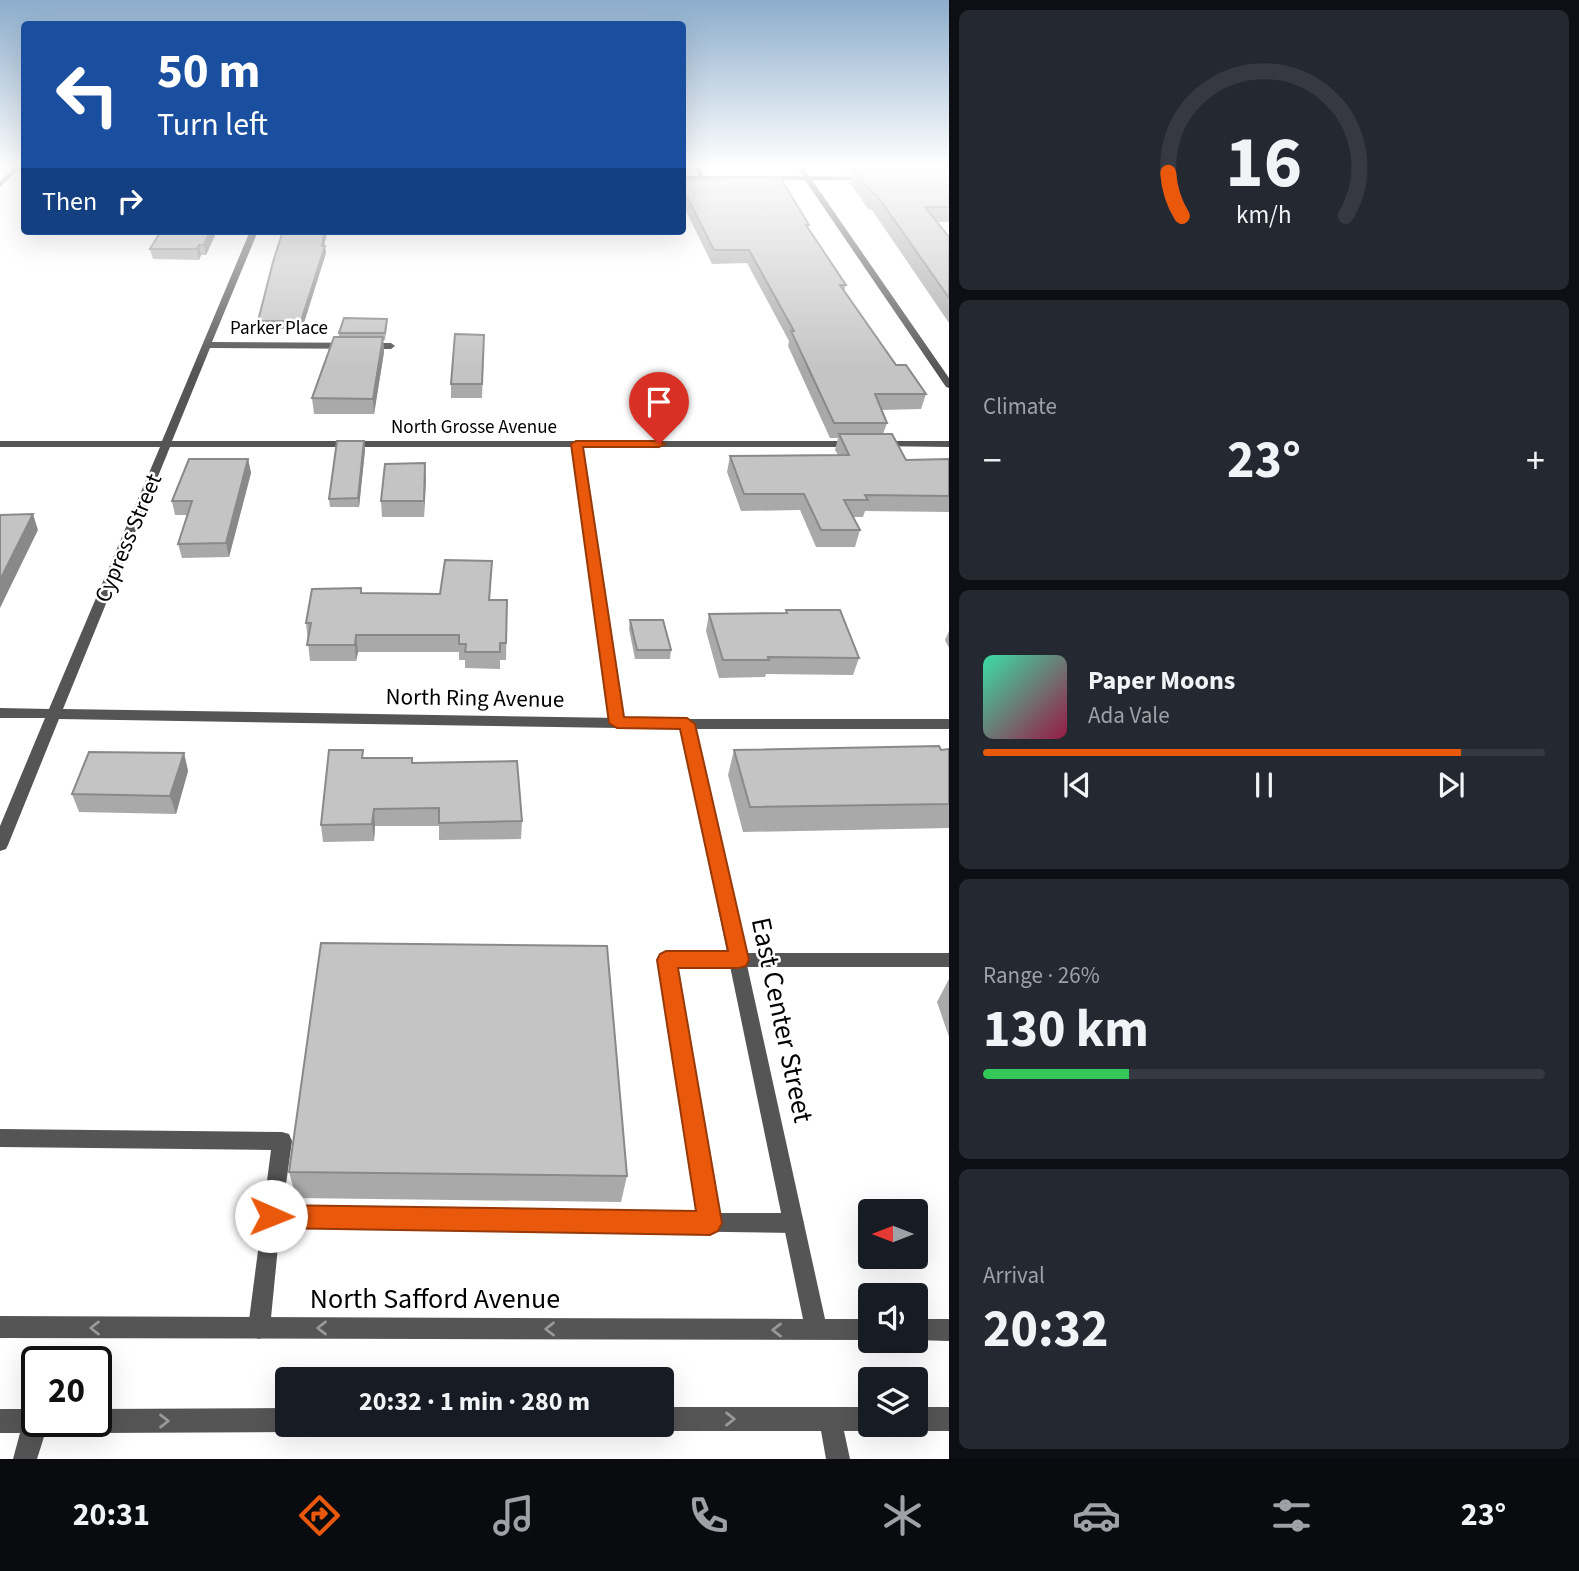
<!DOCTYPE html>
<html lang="en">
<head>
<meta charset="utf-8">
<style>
	:root { --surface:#171b24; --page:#242831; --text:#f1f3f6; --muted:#9ea1a6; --line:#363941; --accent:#ea580c }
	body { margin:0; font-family:"Source Sans 3",sans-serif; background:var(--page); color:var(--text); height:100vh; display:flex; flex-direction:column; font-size:26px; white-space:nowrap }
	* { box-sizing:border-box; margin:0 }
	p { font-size:23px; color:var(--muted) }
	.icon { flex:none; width:38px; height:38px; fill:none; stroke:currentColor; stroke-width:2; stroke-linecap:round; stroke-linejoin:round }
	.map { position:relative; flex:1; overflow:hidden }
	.details { display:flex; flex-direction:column; gap:10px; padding:10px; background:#0d0f14; width:630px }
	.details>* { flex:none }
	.guide { position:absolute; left:21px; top:21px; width:665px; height:214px; border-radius:7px; box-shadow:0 7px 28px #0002; background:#1a4fa0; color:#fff; overflow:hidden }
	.needle { width:46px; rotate:270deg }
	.controls { position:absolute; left:858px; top:1199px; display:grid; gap:14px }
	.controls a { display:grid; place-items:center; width:70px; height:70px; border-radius:7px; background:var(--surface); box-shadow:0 7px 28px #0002; font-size:35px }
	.speed { position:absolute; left:21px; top:1346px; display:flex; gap:14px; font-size:35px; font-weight:700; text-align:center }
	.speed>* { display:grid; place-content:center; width:91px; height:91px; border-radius:50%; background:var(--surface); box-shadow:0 7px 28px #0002; line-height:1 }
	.speed .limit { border:4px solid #111; border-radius:10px; background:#fff; color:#111 }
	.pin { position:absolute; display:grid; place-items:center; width:60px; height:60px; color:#fff; margin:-72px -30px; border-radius:50% 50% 50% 0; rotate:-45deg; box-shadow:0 0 7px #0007 }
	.pin .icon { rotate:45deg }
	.me { position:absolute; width:77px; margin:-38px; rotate:91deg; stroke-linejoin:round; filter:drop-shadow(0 0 5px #0008) }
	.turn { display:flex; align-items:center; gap:24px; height:147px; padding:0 21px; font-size:32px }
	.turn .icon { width:91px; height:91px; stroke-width:2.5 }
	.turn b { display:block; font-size:49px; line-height:60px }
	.then { display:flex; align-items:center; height:66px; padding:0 21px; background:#0003; gap:14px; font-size:26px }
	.big { font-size:52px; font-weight:700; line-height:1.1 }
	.details .tile { flex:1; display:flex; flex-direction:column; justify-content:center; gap:10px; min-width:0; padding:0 24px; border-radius:10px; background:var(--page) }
	.details .dial { align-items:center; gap:0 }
	.dial svg { height:182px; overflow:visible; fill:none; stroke:var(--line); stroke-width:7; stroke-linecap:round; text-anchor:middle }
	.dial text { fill:var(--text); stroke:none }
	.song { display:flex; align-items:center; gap:21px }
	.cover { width:84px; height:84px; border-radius:10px; background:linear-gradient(135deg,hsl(160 70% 55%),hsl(340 70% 35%)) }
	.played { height:7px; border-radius:4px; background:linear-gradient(90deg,var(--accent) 85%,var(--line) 85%) }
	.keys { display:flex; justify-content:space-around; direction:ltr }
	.heat { display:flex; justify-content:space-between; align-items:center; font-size:38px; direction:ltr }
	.charge { height:10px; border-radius:5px; background:linear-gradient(90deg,#34c759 26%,var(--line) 0) }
	.trip { position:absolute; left:275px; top:1367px; width:399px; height:70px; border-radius:7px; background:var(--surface); box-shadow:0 7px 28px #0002; font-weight:700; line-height:70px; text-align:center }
	.menu { display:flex; height:112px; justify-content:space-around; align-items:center; background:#090b0e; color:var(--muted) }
	.menu .icon { width:49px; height:49px }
	.menu .current { color:var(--accent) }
	.menu b { font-size:32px; color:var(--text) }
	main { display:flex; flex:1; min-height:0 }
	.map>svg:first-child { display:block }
</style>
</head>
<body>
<main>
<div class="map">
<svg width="949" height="1459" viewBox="0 0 949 1459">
	<rect width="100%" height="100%" fill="#fff"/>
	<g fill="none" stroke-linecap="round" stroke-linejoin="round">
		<g fill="#555" fill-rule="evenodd">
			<path d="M693 165H699L705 179H701Z"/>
			<path d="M577 441 582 444 624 723 617 728 610 723 572 444Z"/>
			<path d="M666 953H949V967H676L719 1213H794L801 1216 804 1223 801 1230 794 1233 280 1226 270 1328 267 1336 259 1339 251 1336 248 1328 271 1150 0 1147V1129L282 1132 289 1134 292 1141 283 1206 698 1212 657 960 660 955Z"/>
		</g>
		<g fill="#555" fill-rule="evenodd">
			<path d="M17 165H23L0 187V181Z"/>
			<path d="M795 165H801L809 176 869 177 867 180H812L949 378V388L946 387 805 180H682V176H802Z"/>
			<path d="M250 231H258L212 342 391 343 395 346 391 349 210 348 172 441H853L858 444 853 447H170L63 709 687 719H949V729H695L825 1319H870L871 1340 0 1338V1316L803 1319 681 729 59 719 8 845 6 849 0 851V826L45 718H0V708L49 709 160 447H0V441H162Z"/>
			<path d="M880 441H949V447L876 446V442Z"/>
			<path d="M915 1319H949V1341L914 1340Z"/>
			<path d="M662 1407H870V1424H879L870 1431H844L850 1459H826L821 1431H662L653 1424H662Z"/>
			<path d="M915 1407H949V1431H915L907 1427 906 1424H915Z"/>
			<path d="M287 1408V1424H297L295 1428 287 1432 96 1433 88 1429 84 1421H96V1409Z"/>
			<path d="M0 1409H37V1421H49L37 1459H13L20 1433H0Z"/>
		</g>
	</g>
	<g fill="#a9a9a9">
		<path d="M0 165H14L10 168H0Z"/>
		<path d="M835 165H949V222H938L949 237V323L872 210H869L850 183 852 173H843Z"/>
		<path d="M682 180 809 225 808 228 846 285 844 291 896 365 926 394 921 409 881 410 887 423 883 434 906 460 949 459V512L865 511 863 517H853L860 530 855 547H816L800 510 741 511 727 472 730 456 838 455 835 450 838 438H830L788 346 789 341 747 263 712 264 682 203Z"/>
		<path d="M217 231 206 255H201L199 260 153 259 150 249Z"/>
		<path d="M327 233 324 246 326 253 302 329H260L258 321Z"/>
		<path d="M387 319V326L385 340H383L384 352 374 414H314L312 398 339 337V333Z"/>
		<path d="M484 335 482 398H451V384Z"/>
		<path d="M365 450 359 507H330L329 499Z"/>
		<path d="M248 459 251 473 229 557 182 558 178 544 188 515H175L172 501Z"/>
		<path d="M425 463 424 517H382L381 501Z"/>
		<path d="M492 561 490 600H507L506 660H500V669L465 668V660H459V652H358L356 661H310L306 623 362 593 440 594Z"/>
		<path d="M786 610 859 658 853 675 766 674 765 677 719 678 706 631 709 614 786 613Z"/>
		<path d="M630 620 671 650 670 659H635L629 629Z"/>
		<path d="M949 631V648L945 640Z"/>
		<path d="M949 749V828L743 832 728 775 734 750Z"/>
		<path d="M184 753 188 771 176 814 79 812 72 794Z"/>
		<path d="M364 758 412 763 522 821 521 839 439 840V826H375L374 841 323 842 321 825Z"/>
		<path d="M949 979V1037L937 1002Z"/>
		<path d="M289 1172 627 1176 621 1202 296 1198Z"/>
	</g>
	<g fill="#898989">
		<path d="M210 231H217L206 255 204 245Z"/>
		<path d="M325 231H327V233L322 253V246Z"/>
		<path d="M199 245 201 255 199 260 197 249Z"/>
		<path d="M325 246 326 253 302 329 301 321Z"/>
		<path d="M383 337 384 352 374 414 373 399Z"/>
		<path d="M364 441 365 450 359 507 358 498Z"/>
		<path d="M248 459 251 473 229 557 226 543Z"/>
		<path d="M425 463 426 480 424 517V501Z"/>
		<path d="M33 514 38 530 0 608V580Z"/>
		<path d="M356 635 358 652 356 661 355 645Z"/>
		<path d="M184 753 188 771 176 814 170 796Z"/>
		<path d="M374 809 375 826 374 841 372 824Z"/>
	</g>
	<g fill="#c4c4c4" stroke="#898989" stroke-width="2">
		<path d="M853 168H949V207H925L949 237V298L876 194H873Z"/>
		<path d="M780 177 809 225H806L846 285H840L896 365H906L926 394H875L887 423H834L791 331H794L749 250H714L682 187V180Z"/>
		<path d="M161 231H210L204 245H199L197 249H150Z"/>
		<path d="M283 231H325L322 246H325L301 321H258L273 262Z"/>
		<path d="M344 318 387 319 385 333H339Z"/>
		<path d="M455 334 484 335 482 384H451Z"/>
		<path d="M334 337H383L373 399 312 398Z"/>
		<path d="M839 434H892L906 460 949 459V496L865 495 868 500H844L860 530H821L804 494H744L730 456 849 455Z"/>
		<path d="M337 441H364L358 498 329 499Z"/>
		<path d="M189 459H248L226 543 178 544 192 501H172Z"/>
		<path d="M425 463 424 501H381L385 464Z"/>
		<path d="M33 514 0 580V515Z"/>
		<path d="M445 560 492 561 489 600H507L506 643H500V652H465L466 644H459V635H356L355 645H307L311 623H306L312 589 361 588V593L440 594Z"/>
		<path d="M786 610H840L859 658 768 657 769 660H723L709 614 787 613Z"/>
		<path d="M630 620H663L671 650H637Z"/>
		<path d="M939 746 941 750 949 749V804L750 807 734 750Z"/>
		<path d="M329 750H363L362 758H412V763L517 761 522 821 439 823V808L374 809 372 824 321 825Z"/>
		<path d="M89 752 184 753 170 796 72 794Z"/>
		<path d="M321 943 607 946 627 1176 289 1172Z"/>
	</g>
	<defs><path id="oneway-chevron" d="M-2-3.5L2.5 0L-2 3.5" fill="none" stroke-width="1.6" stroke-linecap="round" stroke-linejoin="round" transform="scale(1.75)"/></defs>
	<g stroke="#999">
		<use href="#oneway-chevron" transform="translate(95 1328) rotate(-180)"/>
		<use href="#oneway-chevron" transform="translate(322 1328) rotate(-180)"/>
		<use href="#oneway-chevron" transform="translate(550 1329) rotate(-180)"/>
		<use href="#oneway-chevron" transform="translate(777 1330) rotate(-180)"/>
		<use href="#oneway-chevron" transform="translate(730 1419)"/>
		<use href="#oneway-chevron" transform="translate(164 1421)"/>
	</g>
	<linearGradient id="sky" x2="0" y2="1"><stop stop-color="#8cadcc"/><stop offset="0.45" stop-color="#fff"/><stop offset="1" stop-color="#fff" stop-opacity="0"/></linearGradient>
	<rect width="949" height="369" fill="url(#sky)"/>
	<path fill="#ea580c" stroke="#983908" stroke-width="2" d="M576 441H659L665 444 659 447H583L624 717 687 718 695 724 749 960 746 966 739 968H678L722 1223 718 1231 710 1235 271 1228 263 1225 260 1216 263 1208 271 1205 696 1211 657 960 660 954 666 951H728L680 729 617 728 609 723 571 444Z"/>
	<g text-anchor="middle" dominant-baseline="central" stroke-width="5" stroke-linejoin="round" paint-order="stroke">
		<g font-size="19" fill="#000" stroke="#fff">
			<text x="279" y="328">Parker Place</text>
			<text x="474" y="427">North Grosse Avenue</text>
		</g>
		<g font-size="23" fill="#000" stroke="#fff">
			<text transform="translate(128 538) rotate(-67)">Cypress Street</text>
			<text transform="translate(475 698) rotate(1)">North Ring Avenue</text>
		</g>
		<g font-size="28" fill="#000" stroke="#fff">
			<text transform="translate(782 1020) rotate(78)">East Center Street</text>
			<text x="435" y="1299">North Safford Avenue</text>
		</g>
	</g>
</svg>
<div class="controls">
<a><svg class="needle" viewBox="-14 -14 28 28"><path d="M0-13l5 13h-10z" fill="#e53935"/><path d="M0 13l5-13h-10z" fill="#9ea1a6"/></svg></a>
<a><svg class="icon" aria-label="sound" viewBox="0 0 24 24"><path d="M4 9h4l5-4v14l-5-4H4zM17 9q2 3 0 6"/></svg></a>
<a><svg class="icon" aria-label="layers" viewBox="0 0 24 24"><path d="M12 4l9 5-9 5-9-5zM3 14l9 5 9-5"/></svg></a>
</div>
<div class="speed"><div class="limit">20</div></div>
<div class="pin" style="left:659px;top:444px;background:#d93025"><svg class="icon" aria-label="arrive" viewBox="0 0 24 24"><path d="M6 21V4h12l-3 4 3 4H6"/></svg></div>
<svg class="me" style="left:271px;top:1216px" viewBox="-20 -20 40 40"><circle r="19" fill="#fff"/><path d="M0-13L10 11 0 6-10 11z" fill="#ea580c"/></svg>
<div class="trip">20:32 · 1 min · 280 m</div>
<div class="guide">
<div class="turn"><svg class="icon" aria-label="left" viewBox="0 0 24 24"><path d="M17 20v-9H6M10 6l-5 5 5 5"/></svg><div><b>50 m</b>Turn left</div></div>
<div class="then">Then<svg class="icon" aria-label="right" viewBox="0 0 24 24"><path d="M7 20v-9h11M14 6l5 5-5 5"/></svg></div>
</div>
</div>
<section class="details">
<div class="tile dial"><svg viewBox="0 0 100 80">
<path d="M14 69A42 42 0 1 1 86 69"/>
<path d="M14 69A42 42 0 0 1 8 50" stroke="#ea580c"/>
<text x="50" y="56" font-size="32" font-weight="700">16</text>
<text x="50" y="72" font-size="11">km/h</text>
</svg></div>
<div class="tile"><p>Climate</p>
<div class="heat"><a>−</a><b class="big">23°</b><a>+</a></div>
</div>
<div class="tile">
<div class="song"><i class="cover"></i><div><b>Paper Moons</b><p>Ada Vale</p></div></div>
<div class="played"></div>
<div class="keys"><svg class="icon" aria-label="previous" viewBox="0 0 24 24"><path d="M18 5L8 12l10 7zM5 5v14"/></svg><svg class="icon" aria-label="pause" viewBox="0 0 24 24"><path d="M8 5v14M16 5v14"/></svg><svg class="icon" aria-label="next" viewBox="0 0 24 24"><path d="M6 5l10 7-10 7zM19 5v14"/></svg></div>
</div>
<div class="tile"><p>Range · 26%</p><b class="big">130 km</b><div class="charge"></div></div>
<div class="tile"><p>Arrival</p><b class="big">20:32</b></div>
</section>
</main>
<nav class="menu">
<b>20:31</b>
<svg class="icon current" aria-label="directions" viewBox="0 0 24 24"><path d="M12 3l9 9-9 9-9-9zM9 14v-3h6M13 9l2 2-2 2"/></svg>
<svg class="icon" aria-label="music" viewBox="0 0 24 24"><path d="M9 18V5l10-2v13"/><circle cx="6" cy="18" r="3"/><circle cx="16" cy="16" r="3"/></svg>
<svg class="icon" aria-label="phone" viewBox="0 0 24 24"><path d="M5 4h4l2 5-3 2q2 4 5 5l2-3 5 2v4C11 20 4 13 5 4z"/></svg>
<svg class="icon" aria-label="climate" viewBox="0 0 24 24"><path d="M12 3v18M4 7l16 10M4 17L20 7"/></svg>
<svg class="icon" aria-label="car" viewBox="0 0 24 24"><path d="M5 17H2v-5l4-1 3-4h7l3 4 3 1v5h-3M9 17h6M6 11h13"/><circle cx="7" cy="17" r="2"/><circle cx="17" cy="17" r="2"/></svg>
<svg class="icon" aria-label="filters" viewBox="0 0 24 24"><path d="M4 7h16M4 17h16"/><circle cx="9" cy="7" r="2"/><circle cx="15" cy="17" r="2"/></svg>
<b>23°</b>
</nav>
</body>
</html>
